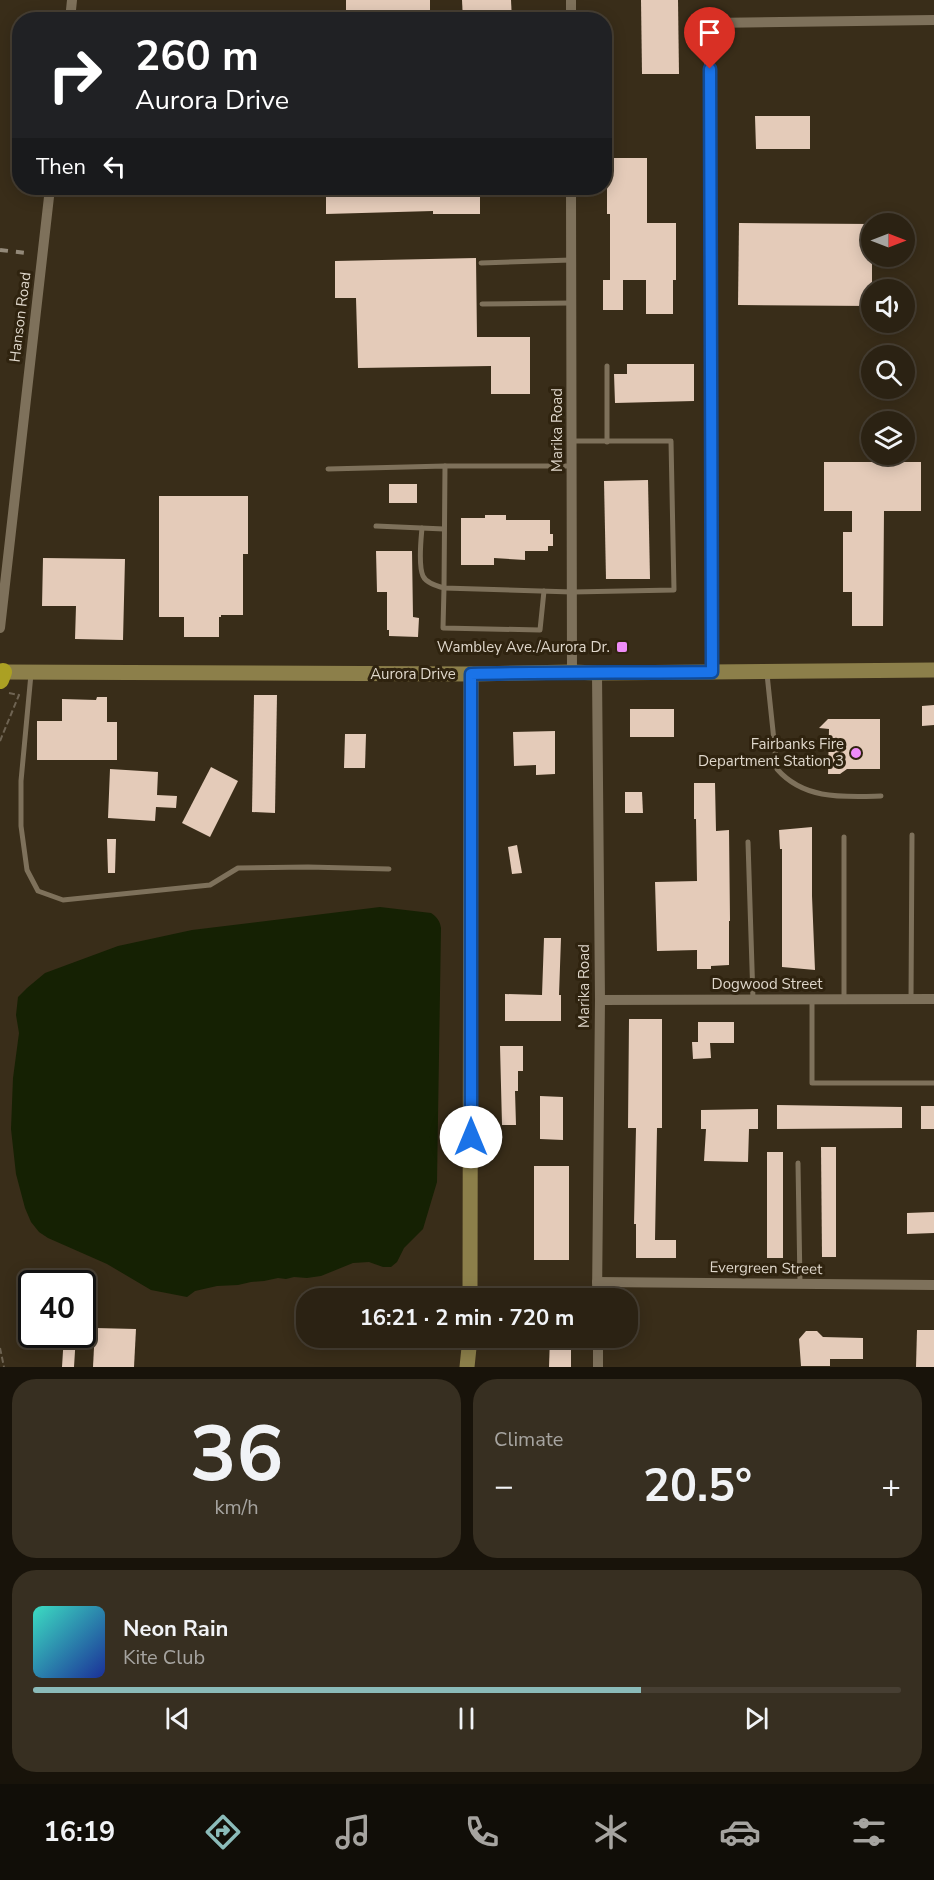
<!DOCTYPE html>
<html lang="en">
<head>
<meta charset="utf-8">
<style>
	:root { --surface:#2b2213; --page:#372f21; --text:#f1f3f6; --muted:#a6a4a0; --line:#473f33; --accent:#8bbbb9 }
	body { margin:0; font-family:"Nunito Sans",sans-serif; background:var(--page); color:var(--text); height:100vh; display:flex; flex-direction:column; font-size:22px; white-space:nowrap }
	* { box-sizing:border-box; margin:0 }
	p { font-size:20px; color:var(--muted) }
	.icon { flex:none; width:33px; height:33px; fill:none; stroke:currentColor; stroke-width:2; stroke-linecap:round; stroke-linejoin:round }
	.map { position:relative; height:1367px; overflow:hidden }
	.panel { display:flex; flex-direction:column; gap:12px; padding:12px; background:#18130a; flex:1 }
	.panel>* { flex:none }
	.guide { position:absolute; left:12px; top:12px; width:600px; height:183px; border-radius:24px; box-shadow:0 3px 15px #0003,0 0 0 2px var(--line); background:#202124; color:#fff; overflow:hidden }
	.needle { width:39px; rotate:90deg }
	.controls { position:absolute; left:861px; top:213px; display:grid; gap:12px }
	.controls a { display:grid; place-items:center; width:54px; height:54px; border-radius:50%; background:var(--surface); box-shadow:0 3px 15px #0003,0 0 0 2px var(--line); font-size:30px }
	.speed { position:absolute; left:18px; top:1270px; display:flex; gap:12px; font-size:30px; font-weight:700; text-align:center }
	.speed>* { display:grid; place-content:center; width:78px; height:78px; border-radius:50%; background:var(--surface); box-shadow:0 3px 15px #0003,0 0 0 2px var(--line); line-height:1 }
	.speed .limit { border:3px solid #111; border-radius:9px; background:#fff; color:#111 }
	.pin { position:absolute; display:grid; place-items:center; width:51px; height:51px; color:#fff; margin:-62px -26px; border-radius:50% 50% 50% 0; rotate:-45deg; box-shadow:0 0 6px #0007 }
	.pin .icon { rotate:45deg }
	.me { position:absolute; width:66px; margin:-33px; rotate:0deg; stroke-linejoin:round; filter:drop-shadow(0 0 4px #0008) }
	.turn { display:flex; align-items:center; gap:21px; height:126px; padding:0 24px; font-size:27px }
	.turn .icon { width:78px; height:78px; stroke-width:2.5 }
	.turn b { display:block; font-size:42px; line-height:51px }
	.then { display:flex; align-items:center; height:57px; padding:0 24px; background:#0003; gap:12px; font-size:22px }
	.big { font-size:45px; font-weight:700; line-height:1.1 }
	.panel .tile { flex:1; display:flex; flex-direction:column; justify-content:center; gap:9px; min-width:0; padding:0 21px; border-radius:24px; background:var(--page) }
	.panel .dial { align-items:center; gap:0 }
	.dial b { font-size:78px; line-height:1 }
	.song { display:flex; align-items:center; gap:18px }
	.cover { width:72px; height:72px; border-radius:9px; background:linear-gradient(135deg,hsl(170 70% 55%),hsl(230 70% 35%)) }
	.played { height:6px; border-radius:3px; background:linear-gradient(90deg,var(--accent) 70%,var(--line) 70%) }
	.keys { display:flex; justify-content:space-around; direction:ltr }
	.heat { display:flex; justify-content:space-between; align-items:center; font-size:33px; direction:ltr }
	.panel .tiles { flex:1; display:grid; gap:12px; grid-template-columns:1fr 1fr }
	.tile:last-child { grid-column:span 2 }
	.trip { position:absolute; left:296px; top:1288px; width:342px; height:60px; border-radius:24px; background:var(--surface); box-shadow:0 3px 15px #0003,0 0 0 2px var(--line); font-weight:700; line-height:60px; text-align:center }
	.tab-bar { display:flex; height:96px; justify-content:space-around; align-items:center; background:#110e08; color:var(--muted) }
	.tab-bar .icon { width:42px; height:42px }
	.tab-bar .current { color:var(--accent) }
	.tab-bar b { font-size:27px; color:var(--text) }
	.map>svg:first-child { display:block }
</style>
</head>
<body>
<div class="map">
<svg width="934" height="1367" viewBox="0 0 934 1367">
	<rect width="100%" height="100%" fill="#392d19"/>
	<path fill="#152103" d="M380 907 431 913C437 917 440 921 441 928L437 1182 423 1229 404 1248 397 1262 391 1267H383L369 1262 353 1263 321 1276 307 1278 294 1277 286 1279 278 1278 264 1281 251 1282 238 1285 217 1286 195 1291 187 1297 151 1290 107 1264 48 1238 39 1232 31 1222 25 1208 16 1174 11 1129 13 1078 19 1033 16 1015 18 997 27 988 45 973 118 946 192 930Z"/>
	<g fill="#e4cbb9">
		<rect x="346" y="0" width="84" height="20"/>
		<path d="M462 0H511L512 20H463Z"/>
		<path d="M641 0H678L679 74H642Z"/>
		<path d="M755 116H810V149H756Z"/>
		<path d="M607 158H647V223H676V280H673V314H646V280H623V310H603V280H610V214H607Z"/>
		<path d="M326 188H480V214H433V211L326 214Z"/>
		<path d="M739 223 872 224V306L738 305Z"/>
		<path d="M476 258 477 337H530V394H491V366L358 368 356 298H335V261Z"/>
		<path d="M627 364H694V401L615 403 614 374H627Z"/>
		<path d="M824 462H921V511H884L883 626H852V592H843V532H852V511H824Z"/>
		<path d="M648 480 650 579H606L604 481Z"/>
		<rect x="389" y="484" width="28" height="19"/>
		<path d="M159 496H248V554H243V615H221V617H219V637H184V617H159Z"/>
		<path d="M485 515H506V520H550V534H553V546H548V551H525V560L494 558V565H461V518H485Z"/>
		<path d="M376 551H412L413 617 419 618 418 637 389 636V630H387V592H377Z"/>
		<path d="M43 558 125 559 123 640 75 639 76 606H42Z"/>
		<path d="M254 695H277L275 813 252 812Z"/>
		<path d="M97 697H107V722H117V760H37V721H62V699L96 700Z"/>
		<path d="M934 705V725L922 726V706Z"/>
		<rect x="630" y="709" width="44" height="28"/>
		<path d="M828 719H880V769H847L840 774H828L829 729 819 728Z"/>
		<path d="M555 731V774L536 775V765L514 766 513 732Z"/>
		<path d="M345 734H366L365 768H344Z"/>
		<path d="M211 767 238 781 210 837 182 823Z"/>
		<path d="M110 769 158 772 157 795 177 796 176 808 156 807 155 821 108 818Z"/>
		<path d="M694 783H715L716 831 729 830 730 921H729V965L711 966V969H697V950L657 951 655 882 697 881 696 819H694Z"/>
		<path d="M625 792H642L643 813H625Z"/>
		<path d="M812 827V896L815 970 782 967V849H780L779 830Z"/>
		<path d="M107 839H116L115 873H108Z"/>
		<path d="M517 845 522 873 512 874 508 847Z"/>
		<path d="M544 938H561L559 995H561V1021H505V994L542 995Z"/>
		<path d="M629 1019H662V1128H657L655 1240H676V1258H636V1224H634L636 1128H628Z"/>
		<path d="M698 1022H734V1043H710L711 1058 693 1059 692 1042H698Z"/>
		<path d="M500 1046H523V1071H518V1091H515L516 1125H502Z"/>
		<path d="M540 1096 563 1097V1140L540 1139Z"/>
		<path d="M777 1105 902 1107V1128L777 1129Z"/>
		<rect x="921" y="1106" width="13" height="23"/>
		<path d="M758 1109V1129H749L748 1162 704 1161 706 1129H701V1110Z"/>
		<path d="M821 1147H836V1257H822Z"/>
		<rect x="767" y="1152" width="16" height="106"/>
		<rect x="534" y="1166" width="35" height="94"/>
		<path d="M934 1212V1233L907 1234V1213Z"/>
		<path d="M95 1328 136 1329 134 1367H93Z"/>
		<path d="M917 1330H934V1367H916Z"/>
		<path d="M806 1331H817L823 1337 863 1338V1359H830V1366H801L799 1339Z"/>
		<path d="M64 1335H76L74 1367H62Z"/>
		<path d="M550 1338H571V1367H549Z"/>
	</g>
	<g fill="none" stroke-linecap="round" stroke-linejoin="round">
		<g stroke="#6e6352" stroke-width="2" stroke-dasharray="6 3" stroke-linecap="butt">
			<path d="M0 741 19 695 9 693"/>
			<path d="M0 1348 4 1367"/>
		</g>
		<g stroke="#7e715b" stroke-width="5">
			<path d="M481 263 571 260"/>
			<path d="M482 304 571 303"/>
			<path d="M607 366V442"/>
			<path d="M445 466H572"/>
			<path d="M328 469 445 466 444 588 572 592 674 590 671 441H572"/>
			<path d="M376 526 444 529"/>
			<path d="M422 528C421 540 418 565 423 576 426 583 437 586 444 588L443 628 540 630 544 591"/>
			<path d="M31 674 21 781V826L27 870 38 891 63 900 210 885 238 868 308 867 389 869"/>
			<path d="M767 674 777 769C804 800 843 797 881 796"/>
			<path d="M844 837V999"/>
			<path d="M748 842 753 999"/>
			<path d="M812 999V1083H934"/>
			<path d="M911 999 912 835"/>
			<path d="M798 1163 800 1284"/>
		</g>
		<g stroke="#7e715b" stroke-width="10">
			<path d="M70 20 72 0"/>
			<path d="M571 20V0"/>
			<path d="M571 188 572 672"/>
			<path d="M0 628 50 188"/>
			<path d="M712 672 709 23 934 20"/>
			<path d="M597 673 600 1000 597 1299"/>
			<path d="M600 1000 934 999"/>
			<path d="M597 1282 934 1285"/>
			<path d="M598 1338V1367"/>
		</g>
		<g stroke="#8c7f4a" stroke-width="15">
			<path d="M3 672 471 674 572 672 597 673 934 670"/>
			<path d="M470 1299 471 674"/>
			<path d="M467 1367 470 1338"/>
		</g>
		<path stroke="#aba023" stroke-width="18" d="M0 680 3 672"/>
		<path stroke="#938979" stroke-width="4" stroke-dasharray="8 8" stroke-linecap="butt" d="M0 250 27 253"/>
	</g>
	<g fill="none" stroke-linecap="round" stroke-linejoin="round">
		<g stroke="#114b97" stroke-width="15">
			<path id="route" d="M471 1137V674C551 672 632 673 712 672L710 69"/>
		</g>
		<use href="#route" stroke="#1a73e8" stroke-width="10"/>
	</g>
	<g fill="#ee8cf8" stroke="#2f230f" stroke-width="2">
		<rect x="616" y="641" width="12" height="12" rx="3"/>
		<circle cx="856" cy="753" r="6"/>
	</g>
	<g text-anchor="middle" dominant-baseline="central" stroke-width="6" stroke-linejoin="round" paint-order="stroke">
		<g font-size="15" fill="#dfd7cb" stroke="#2f230f">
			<text transform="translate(20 317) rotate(-83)">Hanson Road</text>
			<text transform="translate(557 430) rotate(-90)">Marika Road</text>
			<text x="413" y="674">Aurora Drive</text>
			<text x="767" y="984">Dogwood Street</text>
			<text transform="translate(584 986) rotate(-90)">Marika Road</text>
			<text transform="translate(766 1268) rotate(1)">Evergreen Street</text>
		</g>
		<g font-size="15" fill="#dfd7cb" stroke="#2f230f" text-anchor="end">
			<text x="610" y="647">Wambley Ave./Aurora Dr.</text>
			<text x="844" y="744">Fairbanks Fire<tspan x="844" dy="17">Department Station 3</tspan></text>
		</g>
	</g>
</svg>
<div class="controls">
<a><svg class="needle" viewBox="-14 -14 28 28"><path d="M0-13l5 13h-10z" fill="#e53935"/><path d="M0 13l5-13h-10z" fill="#a6a4a0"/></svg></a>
<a><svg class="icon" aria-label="sound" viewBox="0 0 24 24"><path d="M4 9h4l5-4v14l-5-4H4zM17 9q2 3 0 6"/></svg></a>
<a><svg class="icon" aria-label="search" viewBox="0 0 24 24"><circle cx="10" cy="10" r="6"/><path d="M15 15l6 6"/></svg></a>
<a><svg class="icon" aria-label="layers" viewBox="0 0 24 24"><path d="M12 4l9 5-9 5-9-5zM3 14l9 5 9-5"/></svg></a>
</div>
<div class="speed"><div class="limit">40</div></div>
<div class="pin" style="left:710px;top:69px;background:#d93025"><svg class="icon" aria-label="arrive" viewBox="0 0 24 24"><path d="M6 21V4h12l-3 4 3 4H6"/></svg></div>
<svg class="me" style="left:471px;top:1137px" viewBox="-20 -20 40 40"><circle r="19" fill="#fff"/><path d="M0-13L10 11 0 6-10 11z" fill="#1a73e8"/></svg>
<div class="trip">16:21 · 2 min · 720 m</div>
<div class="guide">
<div class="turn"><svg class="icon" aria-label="right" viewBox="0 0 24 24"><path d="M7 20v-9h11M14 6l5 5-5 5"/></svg><div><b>260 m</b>Aurora Drive</div></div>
<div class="then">Then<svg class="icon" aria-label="left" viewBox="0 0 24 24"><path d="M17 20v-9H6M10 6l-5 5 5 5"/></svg></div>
</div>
</div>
<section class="panel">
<div class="tiles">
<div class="tile dial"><b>36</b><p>km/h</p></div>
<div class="tile"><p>Climate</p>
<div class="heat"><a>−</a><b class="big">20.5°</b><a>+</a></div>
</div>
<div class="tile">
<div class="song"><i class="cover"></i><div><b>Neon Rain</b><p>Kite Club</p></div></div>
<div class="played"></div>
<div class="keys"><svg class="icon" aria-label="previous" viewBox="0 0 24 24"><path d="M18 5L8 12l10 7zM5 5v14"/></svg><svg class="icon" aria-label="pause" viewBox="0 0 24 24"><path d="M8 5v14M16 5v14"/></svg><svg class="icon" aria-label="next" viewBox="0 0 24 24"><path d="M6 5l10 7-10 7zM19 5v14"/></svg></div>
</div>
</div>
</section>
<nav class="tab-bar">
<b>16:19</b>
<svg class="icon current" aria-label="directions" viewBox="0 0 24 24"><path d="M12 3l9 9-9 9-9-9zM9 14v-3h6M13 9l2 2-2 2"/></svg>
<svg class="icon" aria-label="music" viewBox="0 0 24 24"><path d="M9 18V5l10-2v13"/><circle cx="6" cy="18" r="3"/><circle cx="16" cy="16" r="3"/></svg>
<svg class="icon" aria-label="phone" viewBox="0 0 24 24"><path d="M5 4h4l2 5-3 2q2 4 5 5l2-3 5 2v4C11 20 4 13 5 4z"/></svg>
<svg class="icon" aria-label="climate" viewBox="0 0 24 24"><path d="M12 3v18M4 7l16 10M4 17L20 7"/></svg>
<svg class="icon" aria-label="car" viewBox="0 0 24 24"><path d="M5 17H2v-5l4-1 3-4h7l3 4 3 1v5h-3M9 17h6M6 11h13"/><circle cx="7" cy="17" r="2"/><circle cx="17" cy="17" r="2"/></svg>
<svg class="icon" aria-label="filters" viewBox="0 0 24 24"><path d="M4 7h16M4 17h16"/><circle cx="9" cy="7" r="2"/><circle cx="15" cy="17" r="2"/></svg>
</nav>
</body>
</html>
